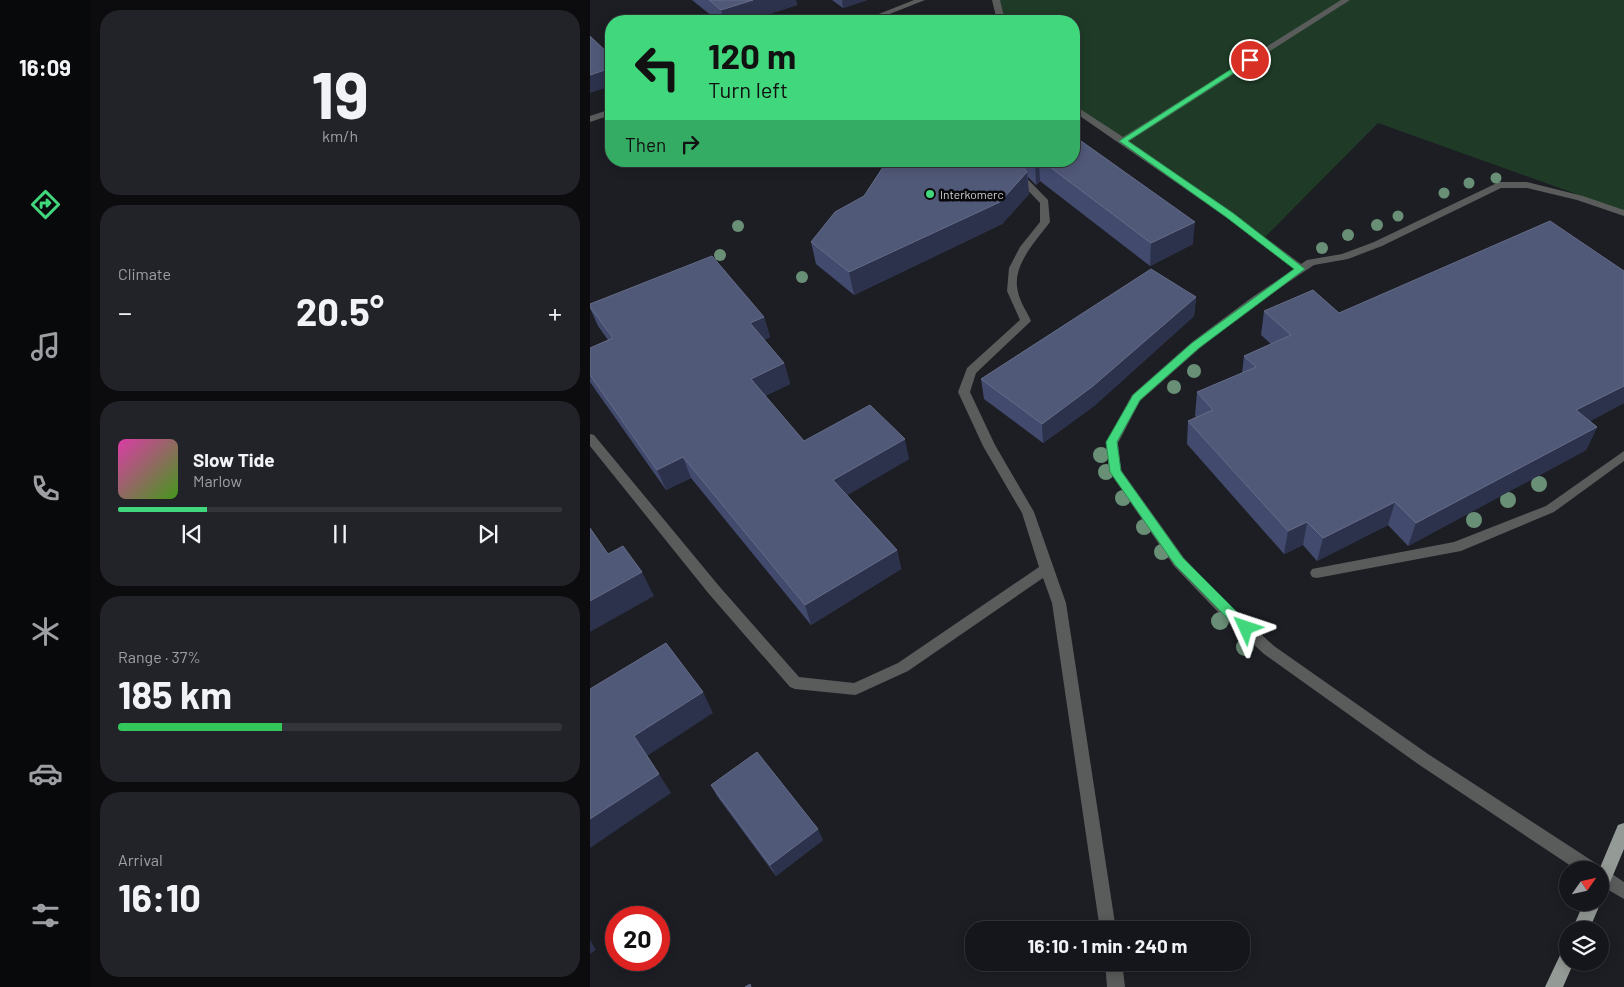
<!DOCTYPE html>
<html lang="en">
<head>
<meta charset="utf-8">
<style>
	:root { --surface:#15161b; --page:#222328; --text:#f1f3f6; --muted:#9d9fa3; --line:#34353a; --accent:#41d77c }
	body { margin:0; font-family:Barlow,sans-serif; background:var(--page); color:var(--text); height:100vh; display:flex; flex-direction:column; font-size:19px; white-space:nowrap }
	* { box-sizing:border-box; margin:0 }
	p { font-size:16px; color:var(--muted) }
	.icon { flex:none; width:28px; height:28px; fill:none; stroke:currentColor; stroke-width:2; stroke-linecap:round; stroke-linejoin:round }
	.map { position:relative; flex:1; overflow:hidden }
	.sheet { display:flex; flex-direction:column; gap:10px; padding:10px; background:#0c0c0f; width:500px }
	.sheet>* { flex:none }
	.guide { position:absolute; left:15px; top:15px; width:475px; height:152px; border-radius:20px; box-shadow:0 2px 12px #0003,0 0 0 1px var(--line); background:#41d77c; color:#111; overflow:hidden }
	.needle { width:32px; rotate:56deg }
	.tools { position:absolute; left:969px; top:861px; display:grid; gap:10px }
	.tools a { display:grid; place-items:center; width:50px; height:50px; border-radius:50%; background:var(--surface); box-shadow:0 2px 12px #0003,0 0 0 1px var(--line); font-size:25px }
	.speed { position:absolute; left:15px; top:906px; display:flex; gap:10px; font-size:25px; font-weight:700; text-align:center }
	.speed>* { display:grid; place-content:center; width:65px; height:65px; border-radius:50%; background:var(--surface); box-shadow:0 2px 12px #0003,0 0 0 1px var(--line); line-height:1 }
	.speed .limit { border:8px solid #d22; background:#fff; color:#111 }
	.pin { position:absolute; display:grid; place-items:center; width:42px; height:42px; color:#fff; margin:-21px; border:2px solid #fff; border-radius:50%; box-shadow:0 1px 5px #0007 }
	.me { position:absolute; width:55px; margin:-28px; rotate:312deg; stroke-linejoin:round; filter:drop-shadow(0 0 4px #0008) }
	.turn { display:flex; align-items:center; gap:18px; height:105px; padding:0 20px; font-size:22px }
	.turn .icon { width:65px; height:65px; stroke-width:2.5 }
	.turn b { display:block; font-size:35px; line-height:42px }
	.then { display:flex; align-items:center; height:48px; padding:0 20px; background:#0003; gap:10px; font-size:19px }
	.big { font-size:38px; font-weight:700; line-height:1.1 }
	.sheet .card { flex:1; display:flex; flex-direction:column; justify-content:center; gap:8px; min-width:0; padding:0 18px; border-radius:20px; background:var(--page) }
	.sheet .dial { align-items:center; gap:0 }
	.dial b { font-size:65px; line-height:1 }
	.song { display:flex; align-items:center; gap:15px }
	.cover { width:60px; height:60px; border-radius:8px; background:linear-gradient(135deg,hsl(320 70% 55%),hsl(100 70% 35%)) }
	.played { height:5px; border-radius:2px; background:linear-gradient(90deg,var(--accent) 20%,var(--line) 20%) }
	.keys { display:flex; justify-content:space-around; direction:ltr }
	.heat { display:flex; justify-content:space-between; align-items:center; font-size:28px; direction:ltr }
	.charge { height:8px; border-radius:4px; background:linear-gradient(90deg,#34c759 37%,var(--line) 0) }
	.trip { position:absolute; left:375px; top:921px; width:285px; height:50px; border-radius:20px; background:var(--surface); box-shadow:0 2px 12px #0003,0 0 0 1px var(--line); font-weight:700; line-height:50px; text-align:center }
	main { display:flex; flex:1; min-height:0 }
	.tabs { display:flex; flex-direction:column; width:90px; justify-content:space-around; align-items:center; background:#08090b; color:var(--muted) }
	.tabs .icon { width:35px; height:35px }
	.tabs .on { color:var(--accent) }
	.tabs b { font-size:22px; color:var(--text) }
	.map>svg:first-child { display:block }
</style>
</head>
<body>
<main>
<nav class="tabs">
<b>16:09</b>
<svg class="icon on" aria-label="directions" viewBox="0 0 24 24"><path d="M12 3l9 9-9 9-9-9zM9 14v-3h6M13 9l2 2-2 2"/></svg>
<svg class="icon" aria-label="music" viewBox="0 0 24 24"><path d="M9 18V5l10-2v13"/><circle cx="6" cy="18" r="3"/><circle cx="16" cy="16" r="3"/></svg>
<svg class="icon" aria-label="phone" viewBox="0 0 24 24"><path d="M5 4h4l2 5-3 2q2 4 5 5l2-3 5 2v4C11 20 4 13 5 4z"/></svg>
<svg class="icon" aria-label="climate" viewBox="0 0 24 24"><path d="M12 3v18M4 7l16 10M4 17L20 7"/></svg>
<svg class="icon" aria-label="car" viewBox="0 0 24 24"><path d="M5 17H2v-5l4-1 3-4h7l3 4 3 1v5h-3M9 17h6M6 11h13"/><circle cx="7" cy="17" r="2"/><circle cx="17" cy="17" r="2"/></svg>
<svg class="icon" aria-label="filters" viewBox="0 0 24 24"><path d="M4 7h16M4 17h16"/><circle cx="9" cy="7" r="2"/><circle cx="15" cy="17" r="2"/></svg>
</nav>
<section class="sheet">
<div class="card dial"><b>19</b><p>km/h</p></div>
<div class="card"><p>Climate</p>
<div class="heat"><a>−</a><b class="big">20.5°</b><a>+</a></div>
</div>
<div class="card">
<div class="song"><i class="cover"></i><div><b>Slow Tide</b><p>Marlow</p></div></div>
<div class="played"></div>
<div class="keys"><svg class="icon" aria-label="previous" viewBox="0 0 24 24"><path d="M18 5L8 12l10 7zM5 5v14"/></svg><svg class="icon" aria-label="pause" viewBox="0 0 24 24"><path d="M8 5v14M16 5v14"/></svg><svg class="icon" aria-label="next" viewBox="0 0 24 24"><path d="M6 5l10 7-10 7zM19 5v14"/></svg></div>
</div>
<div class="card"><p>Range · 37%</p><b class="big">185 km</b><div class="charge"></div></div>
<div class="card"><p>Arrival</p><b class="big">16:10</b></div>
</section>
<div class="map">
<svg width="1034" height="987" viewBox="0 0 1034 987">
	<rect width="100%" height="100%" fill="#1c1e24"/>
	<path fill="#1f3b27" d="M406 0H1034V211L788 123 672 240 562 160 484 108V21H411Z"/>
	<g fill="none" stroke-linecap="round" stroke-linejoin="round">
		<g fill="#595c5a" fill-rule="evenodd">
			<path d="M324 0H335L282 21H271Z"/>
			<path d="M402 0H410L415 21H407Z"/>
			<path d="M751 0H760L539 141 642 213 711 264 717 260 752 254 784 242 909 182H937L993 196 1034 210V216L987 200 937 188H911L792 246 758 259 724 265 669 302 610 348 550 401 528 443 531 470 594 558 637 603 684 646 838 754 1007 864 1009 869 1016 870 1034 882V899L1010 885V870H987L828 764 674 654 627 611 584 566 519 471 516 443 542 395 602 342 661 298 704 269 636 217 484 112V105L533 137Z"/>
			<path d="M21 109V115L0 122V116Z"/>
			<path d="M410 161H420L458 200 460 222C446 241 421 266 428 292 430 302 437 312 441 321L386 373 380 392 405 445 444 512 476 603 526 930H510L462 603 453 578 318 671 270 693 265 695 205 689 200 687 119 594 0 446V434L4 435 129 586 209 677 264 683 308 663 449 567 432 513 393 446 368 392 377 368 430 320 417 291 419 268 430 247 450 222V203Z"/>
			<path d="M1034 451V461L964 512 871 551 727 578 722 577 720 573 722 569 727 568 864 542 956 506Z"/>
			<path d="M515 962H532L535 987H517Z"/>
		</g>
		<g fill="#949a95" fill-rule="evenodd">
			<path d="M1034 823V849L1016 892 1010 894 1009 870 1028 825Z"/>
			<path d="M1010 899 1011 902 999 930H982L994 902H1010Z"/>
			<path d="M978 949V962H984L973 987H955L972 951Z"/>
		</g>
	</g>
	<g fill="#6a8f77">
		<circle cx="906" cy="178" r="5.5"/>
		<circle cx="879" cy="183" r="5.5"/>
		<circle cx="854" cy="193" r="5.5"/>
		<circle cx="808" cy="216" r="5.5"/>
		<circle cx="787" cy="225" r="6"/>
		<circle cx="148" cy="226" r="6"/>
		<circle cx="758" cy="235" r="6"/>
		<circle cx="732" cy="248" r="6"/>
		<circle cx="130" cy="255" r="6"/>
		<circle cx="212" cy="277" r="6"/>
		<circle cx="604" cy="371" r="7"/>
		<circle cx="584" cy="387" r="7"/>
		<circle cx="511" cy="455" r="8"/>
		<circle cx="516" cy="472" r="8"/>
		<circle cx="949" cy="484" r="8"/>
		<circle cx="533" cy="498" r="8"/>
		<circle cx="918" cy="500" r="8"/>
		<circle cx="884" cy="520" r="8"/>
		<circle cx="554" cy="527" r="8"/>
		<circle cx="572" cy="552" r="8"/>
		<circle cx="630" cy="621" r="9"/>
		<circle cx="655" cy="647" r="9"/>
	</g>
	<g fill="#424a6e">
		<path d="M102 0H206L207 5 157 21H128Z"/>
		<path d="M242 0H277L253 8Z"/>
		<path d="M21 41V55L17 43Z"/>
		<path d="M309 161H484L603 244 560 266 450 181 446 185 438 177 439 194 412 224 264 295 226 264 221 242 274 196 307 162Z"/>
		<path d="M1034 271V403L1000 421 1007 427 996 450 818 546 798 525 727 561 713 545 694 554 597 444 598 421 606 417 605 416 607 392 652 373 654 356 681 344 671 335 674 311 749 313Z"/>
		<path d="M606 297 604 316 504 406 453 443 394 399 391 379Z"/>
		<path d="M0 304 174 317 180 337 174 340 194 363 200 384 175 396 214 441 319 459 257 495 307 550 311 569 221 625 101 478 76 490 0 382V348L18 340 8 326 0 308Z"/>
		<path d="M121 785 233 840 186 876 127 796Z"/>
	</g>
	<g fill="#2c324c">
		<path d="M163 0H206L207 5 157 21H134L131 10Z"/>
		<path d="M252 0H277L253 8Z"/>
		<path d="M21 68V86L0 93V75Z"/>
		<path d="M446 161H449L450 181 446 185 445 163Z"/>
		<path d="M437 172 439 194 412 224 264 295 259 272Z"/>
		<path d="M605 222 603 244 560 266 561 243Z"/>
		<path d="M606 297 604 316 504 406 453 443 452 424Z"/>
		<path d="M174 317 180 337 166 344 160 323Z"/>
		<path d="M194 363 200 384 168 399 161 379Z"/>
		<path d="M1034 386V403L976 434 986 410Z"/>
		<path d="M1007 427 996 450 818 546 826 523Z"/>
		<path d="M315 439 319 459 249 500 243 480Z"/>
		<path d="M93 457 101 478 76 490 67 470Z"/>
		<path d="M805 502 798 525 727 561 733 538Z"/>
		<path d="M717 522 713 545 694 554 698 531Z"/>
		<path d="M307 550 311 569 221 625 215 605Z"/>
		<path d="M52 572 64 596 0 632V601Z"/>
		<path d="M113 692 123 713 57 756 44 736Z"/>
		<path d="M69 774 81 793 0 848V819Z"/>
		<path d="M228 829 233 840 186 876 180 865Z"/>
		<path d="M0 940 6 950 0 954Z"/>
	</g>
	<g fill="#515979" stroke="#656c87">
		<path d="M119 0H163L131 10Z"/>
		<path d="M96 17 101 21H83Z"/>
		<path d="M0 36 21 56V68L0 75Z"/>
		<path d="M21 41V47L17 43Z"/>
		<path d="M484 136 605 222 561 243 452 161H484Z"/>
		<path d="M297 161 307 162 309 161H428L437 172 410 202 259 272 221 242 245 212 274 196Z"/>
		<path d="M960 221 1034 271V386L986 410 1007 427 826 523 805 502 733 538 717 522 698 531 598 421 623 410 607 392 666 367 654 356 701 335 674 311 723 290 749 313Z"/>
		<path d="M122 256 174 317 160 323 194 363 161 379 214 441 280 405 315 439 243 480 307 550 215 605 93 457 67 470 0 375V348L23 338 0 307V304Z"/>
		<path d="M561 269 606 297 503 386 452 424 391 379Z"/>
		<path d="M0 528 18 554 33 546 52 572 0 601Z"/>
		<path d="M76 643 113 692 44 736 69 774 0 819V689Z"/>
		<path d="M167 752 228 829 180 865 121 785Z"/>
		<path d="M160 984 161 987H155Z"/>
	</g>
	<path fill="#41d77c" stroke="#2a8c51" d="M657 59 664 60 538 141 643 213 715 269 609 348 550 400 527 442 531 471 593 558 660 625 662 628 660 632 656 634 651 632 585 565 520 472 516 442 543 395 602 343 704 269 636 217 529 141Z"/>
	<circle fill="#41d77c" stroke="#08080b" stroke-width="2" cx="340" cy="194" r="5"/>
	<g text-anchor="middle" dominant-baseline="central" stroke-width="5" stroke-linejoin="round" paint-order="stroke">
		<g font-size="12" fill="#d0d1d5" stroke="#08080b" text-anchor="start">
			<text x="350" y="194">Interkomerc</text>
		</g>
	</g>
</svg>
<div class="tools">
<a><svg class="needle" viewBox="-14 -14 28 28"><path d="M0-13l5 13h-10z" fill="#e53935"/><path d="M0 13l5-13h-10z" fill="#9d9fa3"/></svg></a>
<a><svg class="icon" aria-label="layers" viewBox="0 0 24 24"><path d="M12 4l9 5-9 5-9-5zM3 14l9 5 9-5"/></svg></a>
</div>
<div class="speed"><div class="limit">20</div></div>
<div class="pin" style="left:660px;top:60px;background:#d93025"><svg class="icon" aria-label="arrive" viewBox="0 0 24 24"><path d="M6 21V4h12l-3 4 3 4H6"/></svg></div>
<svg class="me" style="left:656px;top:628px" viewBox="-20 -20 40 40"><path d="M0-17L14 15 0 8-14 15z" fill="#41d77c" stroke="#fff" stroke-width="4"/></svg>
<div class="trip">16:10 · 1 min · 240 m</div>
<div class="guide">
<div class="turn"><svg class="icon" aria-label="left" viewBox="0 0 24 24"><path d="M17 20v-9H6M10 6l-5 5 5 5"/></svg><div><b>120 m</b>Turn left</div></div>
<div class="then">Then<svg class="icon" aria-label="right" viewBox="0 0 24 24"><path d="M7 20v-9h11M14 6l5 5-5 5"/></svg></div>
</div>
</div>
</main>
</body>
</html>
